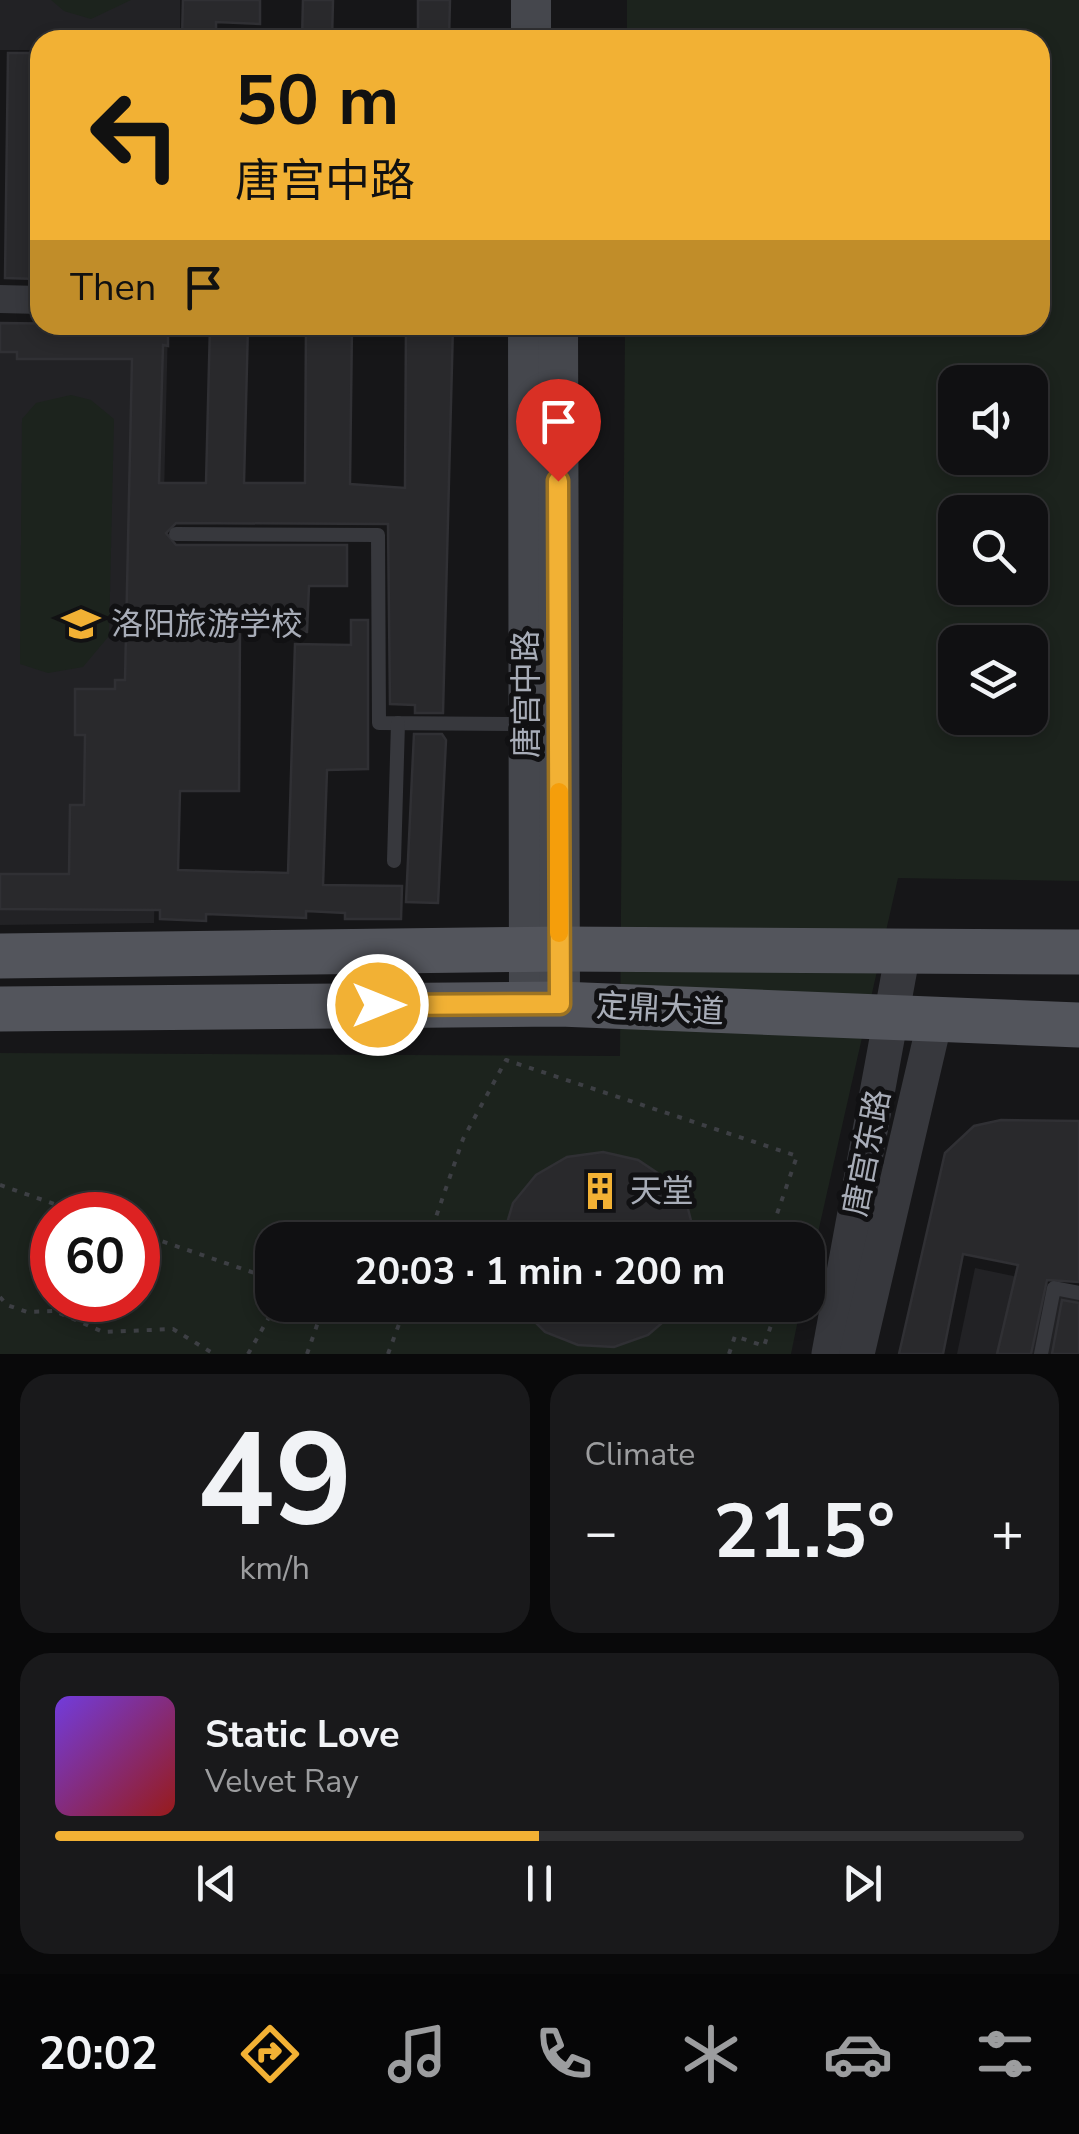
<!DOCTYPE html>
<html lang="en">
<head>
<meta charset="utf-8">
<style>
	:root { --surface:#101012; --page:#19191b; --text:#f1f3f6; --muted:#9c9d9f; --line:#303032; --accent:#f2b134 }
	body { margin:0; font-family:"Nunito Sans","Noto Sans SC",sans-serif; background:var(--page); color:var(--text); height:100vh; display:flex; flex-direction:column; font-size:38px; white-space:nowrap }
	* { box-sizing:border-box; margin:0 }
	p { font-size:32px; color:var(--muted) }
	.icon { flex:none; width:55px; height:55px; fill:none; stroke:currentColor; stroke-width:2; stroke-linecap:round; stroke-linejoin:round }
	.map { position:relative; height:1354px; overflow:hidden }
	.details { display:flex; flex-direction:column; gap:20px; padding:20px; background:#09090a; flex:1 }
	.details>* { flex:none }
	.hud { position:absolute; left:30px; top:30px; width:1020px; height:305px; border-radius:30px; box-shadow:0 5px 15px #0003,0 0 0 2px var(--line); background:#f2b134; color:#111; overflow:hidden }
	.tools { position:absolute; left:938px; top:365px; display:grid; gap:20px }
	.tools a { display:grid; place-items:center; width:110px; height:110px; border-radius:20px; background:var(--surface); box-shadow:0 5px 15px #0003,0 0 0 2px var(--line); font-size:50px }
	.speed { position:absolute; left:30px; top:1192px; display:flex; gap:20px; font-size:50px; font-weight:700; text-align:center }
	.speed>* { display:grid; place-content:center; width:130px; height:130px; border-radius:50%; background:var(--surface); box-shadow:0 5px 15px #0003,0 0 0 2px var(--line); line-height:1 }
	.speed .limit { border:15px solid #d22; background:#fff; color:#111 }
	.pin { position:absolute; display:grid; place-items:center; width:85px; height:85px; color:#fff; margin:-102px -42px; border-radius:50% 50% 50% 0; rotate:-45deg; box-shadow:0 0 10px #0007 }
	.pin .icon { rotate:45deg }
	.me { position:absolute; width:110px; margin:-55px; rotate:90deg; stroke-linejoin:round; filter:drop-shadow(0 0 8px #0008) }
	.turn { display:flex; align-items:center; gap:35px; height:210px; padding:0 40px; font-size:45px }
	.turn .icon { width:130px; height:130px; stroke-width:2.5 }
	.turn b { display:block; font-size:70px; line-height:85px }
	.then { display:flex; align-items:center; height:95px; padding:0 40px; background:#0003; gap:20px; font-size:38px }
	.big { font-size:75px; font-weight:700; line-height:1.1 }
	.details .widget { flex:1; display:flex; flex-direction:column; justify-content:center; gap:15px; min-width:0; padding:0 35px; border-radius:30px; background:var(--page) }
	.details .dial { align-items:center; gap:0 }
	.dial b { font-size:130px; line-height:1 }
	.song { display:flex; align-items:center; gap:30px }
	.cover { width:120px; height:120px; border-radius:15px; background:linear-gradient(135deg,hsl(260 70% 55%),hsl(0 70% 35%)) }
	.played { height:10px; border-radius:5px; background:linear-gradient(90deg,var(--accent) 50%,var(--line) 50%) }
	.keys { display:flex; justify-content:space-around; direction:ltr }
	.heat { display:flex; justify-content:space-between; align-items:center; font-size:55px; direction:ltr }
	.details .tiles { flex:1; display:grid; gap:20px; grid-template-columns:1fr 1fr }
	.widget:last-child { grid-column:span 2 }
	.trip { position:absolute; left:255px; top:1222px; width:570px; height:100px; border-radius:30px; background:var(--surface); box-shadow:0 5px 15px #0003,0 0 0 2px var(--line); font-weight:700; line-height:100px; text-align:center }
	.dock { display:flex; height:160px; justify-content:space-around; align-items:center; background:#060607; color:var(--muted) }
	.dock .icon { width:70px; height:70px }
	.dock .on { color:var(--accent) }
	.dock b { font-size:45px; color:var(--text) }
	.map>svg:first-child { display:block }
</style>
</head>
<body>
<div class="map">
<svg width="1079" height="1354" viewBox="0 0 1079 1354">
	<rect width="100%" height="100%" fill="#161618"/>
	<g fill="#222225">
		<path d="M0 0H180V40H40V50H0Z"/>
		<path d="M0 323 168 325 154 923 0 925Z"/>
		<path d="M975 1268 1079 1290V1354H957Z"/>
	</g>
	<g fill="#1c231d" fill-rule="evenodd">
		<path d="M51 0H131L91 19 64 11Z"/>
		<path d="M627 0H1079V881L898 878 808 1277V1240H272V1305H801L791 1354H0V1053L620 1056 625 325H1040V40H627ZM955 382H1030V458H955ZM955 512H1030V588H955ZM955 642H1030V718H955ZM52 1215H138V1300H52Z"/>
		<path d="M71 395 91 400 114 419 109 636 83 667 48 673 20 664 22 419 36 403Z"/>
	</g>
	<g fill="#29292c" stroke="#303034" stroke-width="2.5">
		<path d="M183 0H260V24L216 22V40L182 39Z"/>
		<path d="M303 0H333L332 40H302Z"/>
		<path d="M418 0H450L449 40H418Z"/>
		<path d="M8 53H40L37 279 5 278Z"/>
		<path d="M0 323 168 325V346L163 345 159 483H206L210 325H248L244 483H305L306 325H352L350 484 405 488 406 325H453L443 713H415V705L390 704 388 524 176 523 166 533 176 545H347V586H309L307 632 240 630 239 791H180L178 870 288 873 295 644 351 645V620H368V769L327 770 323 885 402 886 401 919H345V913L306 911V918L206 914V921L160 919V910L0 909V874H69L70 805H84L85 735H75V689H115V680H125L132 359H17V352H0Z"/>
		<path d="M414 734H442L446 740 438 903 406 902Z"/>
		<path d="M1001 1120 1079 1121V1282L1047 1280 1031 1354H997L1018 1265 963 1254 943 1354H899L945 1153 974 1126Z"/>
		<path d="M603 1152 638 1160 668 1180 688 1209 696 1240H502L513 1203 536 1175 567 1157Z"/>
		<path d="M1062 1300 1079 1303V1354H1052Z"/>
		<path d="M518 1305H683L648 1335 614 1347 578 1345 545 1332Z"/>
	</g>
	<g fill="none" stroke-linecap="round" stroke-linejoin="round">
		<g stroke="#3d3f44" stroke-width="4" stroke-dasharray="5 8" stroke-linecap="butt">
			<path d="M0 1185 86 1215"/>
			<path d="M138 1233 272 1279"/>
			<path d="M428 1240 463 1139 506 1060 797 1156 768 1240"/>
			<path d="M0 1297 7 1305 27 1312 55 1311 103 1332 173 1329 214 1354"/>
			<path d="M248 1354 276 1305"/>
			<path d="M307 1354 324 1305"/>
			<path d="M388 1354 406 1305"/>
			<path d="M729 1354 735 1336 764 1346 778 1305"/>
		</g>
		<g stroke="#37383d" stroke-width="14">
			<path d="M176 534 378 535 379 723 525 724"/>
			<path d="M394 861 398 723"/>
			<path d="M1041 1354 1054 1288 1079 1293"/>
		</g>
		<path stroke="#37383d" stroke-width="28" d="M0 299 40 300"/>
		<g stroke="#37383d" stroke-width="35">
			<path d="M829 1354 903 952"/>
			<path d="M857 1354 935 1020"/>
		</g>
		<g stroke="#45474d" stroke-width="40">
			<path d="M531 40V0"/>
			<path d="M528 325 529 1004"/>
			<path d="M558 325 560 1004"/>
		</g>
		<g stroke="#53555c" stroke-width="45">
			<path d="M0 956 559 949 1079 952"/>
			<path d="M0 1009 560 1004 1079 1025"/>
		</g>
	</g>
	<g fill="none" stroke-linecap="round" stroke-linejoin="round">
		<g stroke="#9d7322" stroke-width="25">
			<path id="route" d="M378 1005 560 1004 558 481"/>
		</g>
		<use href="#route" stroke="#f2b134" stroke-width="18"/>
		<path stroke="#f59e0b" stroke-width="18" d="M559 792V933"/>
	</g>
	<defs>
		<g id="school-bare" transform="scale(3)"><path d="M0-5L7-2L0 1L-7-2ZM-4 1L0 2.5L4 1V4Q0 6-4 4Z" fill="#f2b134" stroke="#111113" stroke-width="2.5" paint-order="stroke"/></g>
		<g id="building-bare" transform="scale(3)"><path d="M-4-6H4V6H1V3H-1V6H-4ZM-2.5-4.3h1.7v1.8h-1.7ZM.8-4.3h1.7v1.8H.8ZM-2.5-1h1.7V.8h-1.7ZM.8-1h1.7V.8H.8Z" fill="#f2b134" stroke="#111113" stroke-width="2.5" paint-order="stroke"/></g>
	</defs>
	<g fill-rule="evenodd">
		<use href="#school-bare" x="81" y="624"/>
		<use href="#building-bare" x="600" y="1191"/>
	</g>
	<g text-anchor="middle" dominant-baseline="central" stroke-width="10" stroke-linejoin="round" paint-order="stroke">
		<g font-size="32" fill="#a8adb8" stroke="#111113" text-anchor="start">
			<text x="111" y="624">洛阳旅游学校</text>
			<text x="630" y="1191">天堂</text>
		</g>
		<g font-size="32" fill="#a8adb8" stroke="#111113">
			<text transform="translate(526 694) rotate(-90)">唐宫中路</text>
			<text transform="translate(660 1009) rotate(3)">定鼎大道</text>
			<text transform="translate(867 1153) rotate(-79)">唐宫东路</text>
		</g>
	</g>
</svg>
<div class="tools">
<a><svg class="icon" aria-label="sound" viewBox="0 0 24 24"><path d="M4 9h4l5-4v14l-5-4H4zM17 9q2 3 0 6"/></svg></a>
<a><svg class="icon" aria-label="search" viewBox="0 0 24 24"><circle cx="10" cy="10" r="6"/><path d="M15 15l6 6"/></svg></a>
<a><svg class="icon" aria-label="layers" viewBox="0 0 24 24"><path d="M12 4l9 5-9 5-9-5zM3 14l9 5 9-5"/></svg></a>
</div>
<div class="speed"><div class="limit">60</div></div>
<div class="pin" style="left:558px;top:481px;background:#d93025"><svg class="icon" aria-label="arrive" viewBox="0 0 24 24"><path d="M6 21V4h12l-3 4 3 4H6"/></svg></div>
<svg class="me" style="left:378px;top:1005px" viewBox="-20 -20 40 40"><circle r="17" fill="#f2b134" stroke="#fff" stroke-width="3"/><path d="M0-11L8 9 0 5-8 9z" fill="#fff"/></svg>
<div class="trip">20:03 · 1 min · 200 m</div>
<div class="hud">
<div class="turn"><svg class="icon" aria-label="left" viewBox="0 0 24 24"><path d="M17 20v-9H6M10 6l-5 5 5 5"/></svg><div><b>50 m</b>唐宫中路</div></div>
<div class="then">Then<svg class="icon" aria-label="arrive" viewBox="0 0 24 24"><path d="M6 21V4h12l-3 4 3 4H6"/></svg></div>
</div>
</div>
<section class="details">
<div class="tiles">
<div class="widget dial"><b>49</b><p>km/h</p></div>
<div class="widget"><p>Climate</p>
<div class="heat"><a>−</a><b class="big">21.5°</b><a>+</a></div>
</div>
<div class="widget">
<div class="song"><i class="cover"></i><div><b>Static Love</b><p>Velvet Ray</p></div></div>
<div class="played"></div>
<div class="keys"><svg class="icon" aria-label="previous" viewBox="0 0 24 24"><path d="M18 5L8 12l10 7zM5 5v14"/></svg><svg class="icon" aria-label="pause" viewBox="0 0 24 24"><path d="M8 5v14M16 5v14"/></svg><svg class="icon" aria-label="next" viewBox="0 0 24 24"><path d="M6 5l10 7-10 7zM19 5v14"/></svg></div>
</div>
</div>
</section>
<nav class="dock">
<b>20:02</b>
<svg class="icon on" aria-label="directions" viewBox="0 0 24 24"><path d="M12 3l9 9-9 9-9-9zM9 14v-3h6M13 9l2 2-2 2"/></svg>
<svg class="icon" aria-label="music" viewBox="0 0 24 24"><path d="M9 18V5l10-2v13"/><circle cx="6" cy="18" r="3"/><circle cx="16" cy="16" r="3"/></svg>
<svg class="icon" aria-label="phone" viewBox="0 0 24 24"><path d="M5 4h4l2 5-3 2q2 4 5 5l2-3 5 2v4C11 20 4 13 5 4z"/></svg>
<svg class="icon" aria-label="climate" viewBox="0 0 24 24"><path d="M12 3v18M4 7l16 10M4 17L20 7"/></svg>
<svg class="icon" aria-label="car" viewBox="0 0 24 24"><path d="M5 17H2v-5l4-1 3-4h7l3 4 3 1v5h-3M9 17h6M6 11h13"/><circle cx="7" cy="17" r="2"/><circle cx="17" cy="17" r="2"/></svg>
<svg class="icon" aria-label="filters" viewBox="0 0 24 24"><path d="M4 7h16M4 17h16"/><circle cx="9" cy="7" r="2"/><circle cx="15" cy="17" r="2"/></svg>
</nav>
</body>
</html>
